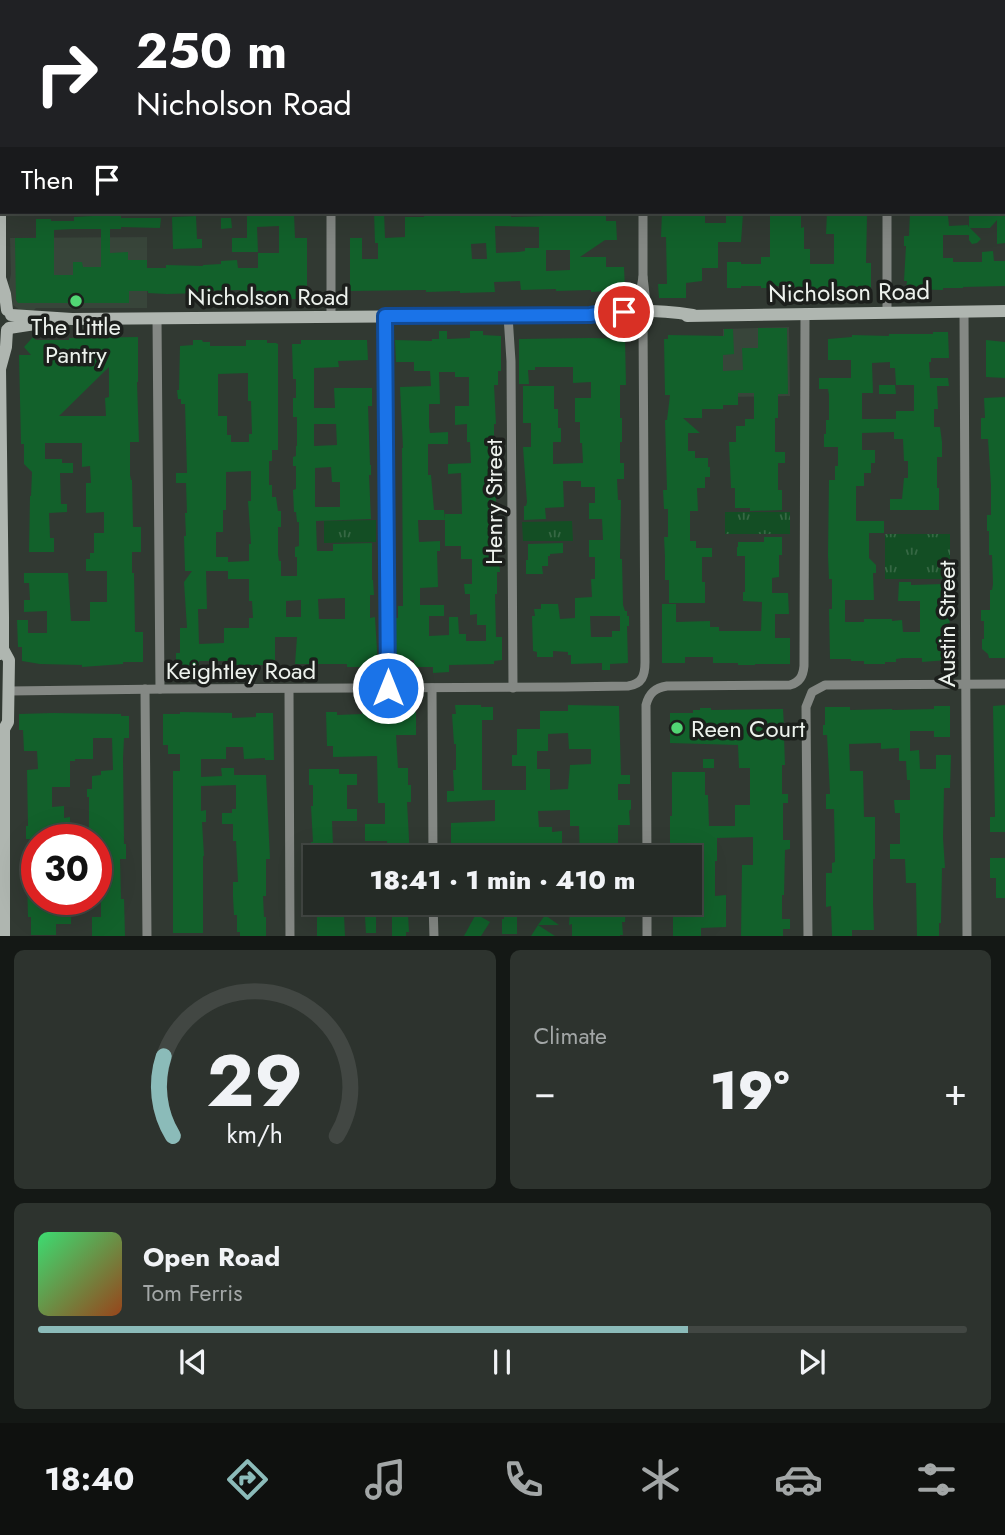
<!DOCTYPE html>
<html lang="en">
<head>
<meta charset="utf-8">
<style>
	:root { --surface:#252b26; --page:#2d332e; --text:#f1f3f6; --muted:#a3a7a7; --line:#424743; --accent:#8bbbb9 }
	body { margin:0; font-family:Jost,sans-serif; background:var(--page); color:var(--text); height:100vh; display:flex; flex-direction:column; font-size:26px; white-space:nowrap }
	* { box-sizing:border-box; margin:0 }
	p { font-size:23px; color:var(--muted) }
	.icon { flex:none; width:38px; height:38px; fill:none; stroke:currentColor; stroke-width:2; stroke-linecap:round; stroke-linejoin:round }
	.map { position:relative; height:936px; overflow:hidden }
	.details { display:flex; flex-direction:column; gap:14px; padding:14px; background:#141815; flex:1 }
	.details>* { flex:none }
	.top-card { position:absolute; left:0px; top:0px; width:1006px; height:214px; box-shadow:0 7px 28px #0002,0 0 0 2px var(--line); background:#202124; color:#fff; overflow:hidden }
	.speed { position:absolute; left:21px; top:824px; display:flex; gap:14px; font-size:35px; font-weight:700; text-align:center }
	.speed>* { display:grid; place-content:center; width:91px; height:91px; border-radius:50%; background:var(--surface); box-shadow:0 7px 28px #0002,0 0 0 2px var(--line); line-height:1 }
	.speed .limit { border:10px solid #d22; background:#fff; color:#111 }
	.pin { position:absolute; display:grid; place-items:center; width:60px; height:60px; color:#fff; margin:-30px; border:4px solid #fff; border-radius:50%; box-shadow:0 2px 7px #0007 }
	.me { position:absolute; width:77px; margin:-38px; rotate:0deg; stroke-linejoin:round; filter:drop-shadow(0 0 5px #0008) }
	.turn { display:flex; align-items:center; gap:24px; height:147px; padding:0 21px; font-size:32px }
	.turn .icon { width:91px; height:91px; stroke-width:2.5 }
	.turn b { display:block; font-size:49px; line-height:60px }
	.then { display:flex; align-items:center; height:66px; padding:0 21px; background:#0003; gap:14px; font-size:26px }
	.big { font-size:52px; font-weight:800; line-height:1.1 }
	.details .card { flex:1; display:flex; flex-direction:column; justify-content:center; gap:10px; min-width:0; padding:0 24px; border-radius:10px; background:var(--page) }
	.details .dial { align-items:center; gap:0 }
	.dial svg { height:182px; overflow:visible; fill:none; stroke:var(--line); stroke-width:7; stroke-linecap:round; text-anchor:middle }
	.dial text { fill:var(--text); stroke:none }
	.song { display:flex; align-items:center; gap:21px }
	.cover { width:84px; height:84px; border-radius:10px; background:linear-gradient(135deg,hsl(140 70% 55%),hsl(20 70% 35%)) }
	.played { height:7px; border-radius:4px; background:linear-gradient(90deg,var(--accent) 70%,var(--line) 70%) }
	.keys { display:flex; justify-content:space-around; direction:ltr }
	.heat { display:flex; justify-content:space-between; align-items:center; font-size:38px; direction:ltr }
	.details .tiles { flex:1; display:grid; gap:14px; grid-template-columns:1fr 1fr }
	.card:last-child { grid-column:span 2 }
	.trip { position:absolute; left:303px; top:845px; width:399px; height:70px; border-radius:0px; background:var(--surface); box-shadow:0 7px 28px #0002,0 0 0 2px var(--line); font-weight:800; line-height:70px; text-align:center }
	.dock { display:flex; height:112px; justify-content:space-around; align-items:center; background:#0f110f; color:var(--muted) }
	.dock .icon { width:49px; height:49px }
	.dock .current { color:var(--accent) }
	.dock b { font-size:32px; color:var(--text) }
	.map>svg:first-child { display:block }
</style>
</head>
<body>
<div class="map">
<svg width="1005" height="937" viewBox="0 0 1005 937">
	<defs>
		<pattern id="grass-tufts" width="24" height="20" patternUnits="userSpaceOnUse" patternTransform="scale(1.75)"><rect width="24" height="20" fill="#134e24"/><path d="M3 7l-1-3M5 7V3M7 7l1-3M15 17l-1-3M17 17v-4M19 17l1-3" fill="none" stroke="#366844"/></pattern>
	</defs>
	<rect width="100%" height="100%" fill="#313932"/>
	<g fill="#38453a">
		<path d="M147 237V308H36L33 311 20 310 13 305 11 300 9 284 11 274 10 238Z"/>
		<path d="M789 327 790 396 723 397V329Z"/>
	</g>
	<g fill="url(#grass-tufts)">
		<rect x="725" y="512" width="65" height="22"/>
		<path d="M376 520V542L324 543V521Z"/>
		<path d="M572 521 573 541H523L522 522Z"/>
		<rect x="885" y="534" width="65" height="45"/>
	</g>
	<g fill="#12612b" fill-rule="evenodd">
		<path d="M374 212H384L385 238 405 237V217H424V215L440 214V216L511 215V217L576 215V212H606V221H616L617 240H605L580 257H606V267H624L625 290 591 292V290L556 291V289L521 290 520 281 494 282 495 292 460 293V291L426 292V290L350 291V238H362V259H378V243H375ZM495 226 539 227V248H525V251L518 252 496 253ZM486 243 487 259H472L471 244ZM546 250H570V270L546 271Z"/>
		<path d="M662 212H705V223H726V214H743L741 242H718V268H702V281L686 283V298H659L658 284H667L666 237H661Z"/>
		<path d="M770 212H783V215L801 214V228L804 227V249H810V264H834V234H826L827 212H863V216H867L866 263H871V288H863V292H852V289H831V292L823 293V291H811V289H795V286H769V288H761V286H741V288H727V262H741V264H761V257H770Z"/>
		<path d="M910 212H946V216H948L949 226 968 225 969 227V215H986V212H1005V243L997 244V220L990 228H970L981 239 977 243 972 244 969 240V235H943V258H953V262H982V252L993 251 994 261H1005V286L963 287V288H943V290L906 289 907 281H904L906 246H904V236H909Z"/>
		<path d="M275 214H294L295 238H307V288H305V299H281L280 292 240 294V290L202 291V293L167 294 148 293V291H129V303H18L16 300 15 238H36V219H51V221H74V217L109 215 121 216V218H161L160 228 121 227V229H110V253L128 252V260H147V268H166V265L203 266V265L221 264V261L237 260 238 268H258V253H279V226L257 227 258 252H232V238H247V215ZM73 229H101V267H83L82 262H73V275H54V230Z"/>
		<path d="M196 216 197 239H202V248L173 249 172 217Z"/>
		<path d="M221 218H231L232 228 221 229Z"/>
		<path d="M758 328H787L788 394H778V418H775V452H785V463H778V490H782V510L750 511V508H735V488H731L729 442H736V426H745V419H754V393H738V405H723V409H702V418H683L700 433H688V451H695V458H708V467H710V477H705V488H697L698 511H690V541H696V548H712V557H702V582H705V603H669V580H665V557L664 537H668V509H664L663 490H667L665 420H667L670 395H665L664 339H668V335L724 336V329H733L734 354 723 355V371L743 370 742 348H758Z"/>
		<path d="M439 331H447V339L470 338V331H483V335L501 336V371H498V385H494L496 424H494V442H493L496 491V514H494V544H496V561H499L500 572H497V594H495L496 637H502V660L494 661V664L449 665V672L433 673V667H414V660H396L395 618H398V606H403L402 448H403L400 387 431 386 430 371H414V362H396L395 340 432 341V339H439ZM439 372H455V377H469V406H455V425L467 424V442H470L471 463 448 464V474L461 473 462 514H445V546H461V559H472V584H464L465 594H470V615L477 614V625H486V641H466V634H459L458 617H449V635L429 636V616H444V605H420V588L438 587 437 551H440V541L419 542 418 520H445L444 510H434L431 475H428V444H448V432L430 433 429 426V404H440Z"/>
		<path d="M933 332H948L949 358H931V362H929L930 378H948L949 386H937L938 409H934V427H940L942 442V457H937V488H939V510H890V499H902L904 478H908V461H904L903 439H894V432L862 433V450H875V463H871V473H864V486H856V521H884V533H869V558L876 565V573H873L874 600H845V622H864V619H892V621L902 620 903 632H920V601H898L899 582H911V585L943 584V606H949L950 630V642H948V660L922 662V658H903L896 659V662H885V664H864V661H851V659H830L829 609H832V579H829L828 555 829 480H835V466H838V447H824V434H826V420H829V395L828 389H819V378H851V360H828V339L852 337V335L889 336V334H933ZM890 362V368H895L896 385H914V411H896V419H862V393H873L872 363Z"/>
		<path d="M33 337 36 340H69V338L138 337V382H137L139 442H130V475L131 480H132L133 527H141V552H132V573H134L135 632H143V662H123V664L82 667V665L40 664 22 661V647H18L17 620H28V633H47V611L24 612V600H30L29 583H24V573H68L71 621H90V602H107V571H86V559H90V553H94V533H104V512L86 513V483H91L90 466 82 467V443H45V459H62V463H73V473H60L61 504H67V512L49 513 50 538H54V552H29L30 496H31L32 472 24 464V444H21L19 355H31L24 347ZM109 367V397L105 398 106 416H59Z"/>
		<path d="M590 338 625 339 626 385H620V418H622V442H620V463H624V479H617L618 500H621L620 559H622L623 605 625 611H627V616H629V626H627L628 663 610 664V670H602V663L571 664V655H568V652L553 651V657H537V652L533 651 532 616H535L534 609H541V604H558L560 619 575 618V598L592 597 591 579H595V557H589V540H603L602 519H589V503H595V487H581V481H563L564 507 545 508 546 519 524 520V506H526L527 502 523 447H531V423H523V386H554V409H558V428H561V442H553V464L583 463 582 443H580V422H575V398H591V382L573 383V367H535V370H528L529 384H519V339ZM590 616H620V631H612V637H591Z"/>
		<path d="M193 340H202L203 342H210V346H246V340H267V343H276L278 344V450H272V461H269V485H272V497H276L278 511H281V527H278V554L279 561H281V576H297V557H295V547L299 546V522H297L296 512H294L293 490 296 489V466H293V457L296 456V446H297V417H293V398H296V379H293L292 344H301V340H367L368 360 338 361 339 367 314 368V408H335L334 388H372V406H368L370 465H371V475H369L371 519 316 521 317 551H333V544L372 543V580H373L374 595H370V618L375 617 378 667H347V664H295L297 637H275V665H233V668H224V661H199V668H176V653H180V628H187L184 582 192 571H185L184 536H186L185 513H187L186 483H176V473H187L185 404H181V399H178L177 390H179L180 346 193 345ZM248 373V401H251L252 434H249V442H231V435H227V416H218V374ZM314 424H336L337 445 314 446ZM331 467 332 482H340V507H315V468ZM251 471V501H248L251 544H249V561L228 562V557H216V532H223V510H226V472ZM206 571H228V579H249V601H252L253 618H249V628H224V643L199 644 198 609H207ZM345 598V619H319L318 599ZM301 600V617H286V601Z"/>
		<path d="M986 340 1005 342V378L986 377Z"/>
		<path d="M879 385H895L896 394H879Z"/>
		<path d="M1005 397V658H989L988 654 982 649V639H984V621H981V610H990V590H992L993 584 992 555H989V531H987V515H991V486L988 439H981V418H985L984 398Z"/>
		<path d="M764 537H782V555H779V577L772 578V593H788L789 614H775V638H790V664H755V665H738V663H713V657H685V663H662V604H676V622L710 621V627H719V631H761L762 602 743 601V592H745V556H737V547H738V542H764Z"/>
		<path d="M563 543V553L550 554V556H548V566H542L543 574H526V560H528V544Z"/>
		<path d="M455 705H481V707H493V720H482V790H526V766H512V755H517V729H540V711H568V705L619 706 621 775H630V784H618V800H631V809L629 811 630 825H618V846H626V858H580L579 826H570V810L538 811 539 827H552V832L562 831V858H451V823L495 821V800L447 802V791H454L453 770H456V744H454L452 714H456ZM568 733 569 749H591V764L570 765 568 789 550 790V769H537V751H548V734Z"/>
		<path d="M1005 705V832H990V817H995L993 706Z"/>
		<path d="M934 706H950V737H934V731H910V751L919 750 920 769H936V755H951L950 788H944L943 838 945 868H942L941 923H939V936H917L916 883H906L905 859H890V844H900V813H895L894 800H910V780H907L906 761H899V748L881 749V743L849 744 850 771H863L864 817H875V859H873V903L874 930H852V936H832L831 906 826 907V873H832V863L835 862 834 809H826V794H830L827 735H823V725H825V707H850V710L892 709V710L934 709Z"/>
		<path d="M700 708H711V710L783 709 784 726H786V737H784L785 765H782V794H788V803H783V840H790V849L785 850 784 895H782V919H790V929H783V936H741L742 865H753V837L717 838V861H715V896L726 895V927L701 928V936H673V903H690V858H670V816H672V772H705V795H708L709 826H735V805H750V768H739L738 745 670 743V713H693V710H700Z"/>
		<path d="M362 710H378V712H416V735H396L398 768H408V785H411V802H407L410 857H388L387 841H365V824H385V803H378L377 756 333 757V746H327L326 712H337V715L362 714Z"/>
		<path d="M180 712 232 713V718L256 717V713H273L274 760H265V758L244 759 243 747H226V759H201V777L222 776 221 768H234V775H266L270 859H266V896H263L264 917H266V936H240V932H237V915H234L233 897V882H238L236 841H233V824H222V813H232V809H236V785L201 786V811L206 810V822H202L204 856H203V933H173V771H180V754H168V745H163V714H180Z"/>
		<path d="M53 713 121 714V716H129V738H124L123 758 124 844H126V859H120L121 899H124L125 936H92V917H101V897H96V840H89V797H87V789H92V776L101 775V771L113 770 112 738H93V759H75V761H70V787H52V807L64 806V818L70 817 71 840 26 839V826H28L27 770 38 769 37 751H24L23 730H19V714Z"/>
		<rect x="703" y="759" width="11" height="9"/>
		<path d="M309 769H339V774H357V785H347V809H357V821H332L333 845H335V847H342V858H311V842H313L311 806H313V785H309Z"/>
		<path d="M990 858H1005V898H996V878H990Z"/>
		<path d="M27 880H37V900L61 901V908H71V924H56V935H31V917H28Z"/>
		<path d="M310 903H336V907L357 906V915H344L345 936H317V915H310Z"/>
		<path d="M378 903H409L411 914H408L409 932H406V936H392V914H378Z"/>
		<path d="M616 904H626L625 922H622L623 935H620V936H572V924L569 925 570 907 608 906 616 905Z"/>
		<path d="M476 914 490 922 481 936H464Z"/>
		<path d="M504 914H517V934H502V919H504Z"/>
		<path d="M545 915 559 925H538Z"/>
		<path d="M365 917H376V933H366Z"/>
		<path d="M538 925 555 936H531Z"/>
	</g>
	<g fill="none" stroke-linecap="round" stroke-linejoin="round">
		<g stroke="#848884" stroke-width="9">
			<path d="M329 0V2"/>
			<path d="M886 0V2"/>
			<path d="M643 2 644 0"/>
			<path d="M0 147 2 148"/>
			<path d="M331 212V317"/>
			<path d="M643 212V277L647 311 646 314"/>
			<path d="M887 212V313"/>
			<path d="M964 312 967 937"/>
			<path d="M385 316 388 688"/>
			<path d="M508 316 511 361 513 688"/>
			<path d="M157 318 160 689"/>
			<path d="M432 688 433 858"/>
			<path d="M145 689 147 937"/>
			<path d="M289 689 290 937"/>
			<path d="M9 691 166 689 565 687 628 686C642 684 645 676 645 662L643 319 639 311V300L643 277"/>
			<path d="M647 858 646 705C649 693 655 688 667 686L790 685C800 682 803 676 804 666L805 313"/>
			<path d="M433 903 434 937"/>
			<path d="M647 903V937"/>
			<path d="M808 937 806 707 812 692 825 685 1005 684"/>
		</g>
		<g stroke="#afb6b0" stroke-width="12">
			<path d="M0 17 2 5"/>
			<path d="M0 203V279"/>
			<path d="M0 278 5 294 7 310"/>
			<path d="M11 315 72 319 590 315C624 309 659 310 693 315"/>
			<path d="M687 316 1005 311"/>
			<path d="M9 328 48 322"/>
			<path d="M0 368 3 617V649L0 654"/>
			<path d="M0 369 6 347 7 330"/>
			<path d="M3 649 9 660 8 722 4 729V937"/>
		</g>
	</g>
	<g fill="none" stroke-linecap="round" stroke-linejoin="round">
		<g stroke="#114b97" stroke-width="18">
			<path id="route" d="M388 688 385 316 590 315 610 312H624"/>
		</g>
		<use href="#route" stroke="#1a73e8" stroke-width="12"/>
	</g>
	<g fill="#51d674" stroke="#1c1f1c" stroke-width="2.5">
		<circle cx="76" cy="301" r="7"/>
		<circle cx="677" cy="728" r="7"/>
	</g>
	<g text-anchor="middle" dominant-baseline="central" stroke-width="7" stroke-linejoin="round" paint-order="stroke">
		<g font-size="24" fill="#edf2ed" stroke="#1c1f1c">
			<text transform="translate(849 292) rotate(-1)">Nicholson Road</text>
			<text x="268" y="296">Nicholson Road</text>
			<text transform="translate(493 502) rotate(-90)">Henry Street</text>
			<text transform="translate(946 624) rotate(-90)">Austin Street</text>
			<text x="241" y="670">Keightley Road</text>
		</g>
		<g font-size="24" fill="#edf2ed" stroke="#1c1f1c">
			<text x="76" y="326">The Little<tspan x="76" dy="28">Pantry</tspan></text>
			<text x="691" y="728" text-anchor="start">Reen Court</text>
		</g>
	</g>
</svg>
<div class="speed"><div class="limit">30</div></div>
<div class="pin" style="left:624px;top:312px;background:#d93025"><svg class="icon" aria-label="arrive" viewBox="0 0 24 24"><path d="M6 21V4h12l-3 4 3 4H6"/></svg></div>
<svg class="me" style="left:388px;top:688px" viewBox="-20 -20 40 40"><circle r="17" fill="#1a73e8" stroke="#fff" stroke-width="3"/><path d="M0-11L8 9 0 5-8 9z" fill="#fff"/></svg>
<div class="trip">18:41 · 1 min · 410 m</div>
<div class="top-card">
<div class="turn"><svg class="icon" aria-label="right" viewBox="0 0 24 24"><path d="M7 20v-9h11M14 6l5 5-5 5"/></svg><div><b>250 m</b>Nicholson Road</div></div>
<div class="then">Then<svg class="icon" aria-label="arrive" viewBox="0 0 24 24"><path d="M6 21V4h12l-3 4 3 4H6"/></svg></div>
</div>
</div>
<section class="details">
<div class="tiles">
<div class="card dial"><svg viewBox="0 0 100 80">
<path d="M14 69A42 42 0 1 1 86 69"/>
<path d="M14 69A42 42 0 0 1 10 34" stroke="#8bbbb9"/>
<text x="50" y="56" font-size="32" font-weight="700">29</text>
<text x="50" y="72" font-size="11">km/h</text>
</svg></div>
<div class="card"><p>Climate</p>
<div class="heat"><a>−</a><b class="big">19°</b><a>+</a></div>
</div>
<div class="card">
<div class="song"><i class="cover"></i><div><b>Open Road</b><p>Tom Ferris</p></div></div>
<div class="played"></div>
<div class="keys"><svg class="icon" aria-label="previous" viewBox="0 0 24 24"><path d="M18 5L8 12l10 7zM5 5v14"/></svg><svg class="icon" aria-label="pause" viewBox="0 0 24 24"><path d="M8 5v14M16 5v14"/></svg><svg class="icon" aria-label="next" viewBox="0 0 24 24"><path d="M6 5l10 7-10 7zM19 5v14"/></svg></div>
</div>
</div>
</section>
<nav class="dock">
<b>18:40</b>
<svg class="icon current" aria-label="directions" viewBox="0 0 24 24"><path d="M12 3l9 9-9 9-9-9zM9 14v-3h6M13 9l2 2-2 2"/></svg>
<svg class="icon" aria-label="music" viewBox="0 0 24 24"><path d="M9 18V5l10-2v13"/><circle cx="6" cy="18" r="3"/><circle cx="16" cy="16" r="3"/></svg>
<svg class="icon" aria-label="phone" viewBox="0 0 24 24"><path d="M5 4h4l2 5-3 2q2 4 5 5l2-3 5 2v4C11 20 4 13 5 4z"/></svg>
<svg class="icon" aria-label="climate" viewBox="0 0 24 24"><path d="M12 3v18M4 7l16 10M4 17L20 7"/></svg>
<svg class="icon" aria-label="car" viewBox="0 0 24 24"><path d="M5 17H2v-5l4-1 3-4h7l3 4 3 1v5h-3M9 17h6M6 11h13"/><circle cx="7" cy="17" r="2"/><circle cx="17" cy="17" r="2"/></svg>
<svg class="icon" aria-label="filters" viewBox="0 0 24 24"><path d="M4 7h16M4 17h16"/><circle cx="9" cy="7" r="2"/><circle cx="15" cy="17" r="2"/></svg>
</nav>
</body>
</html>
